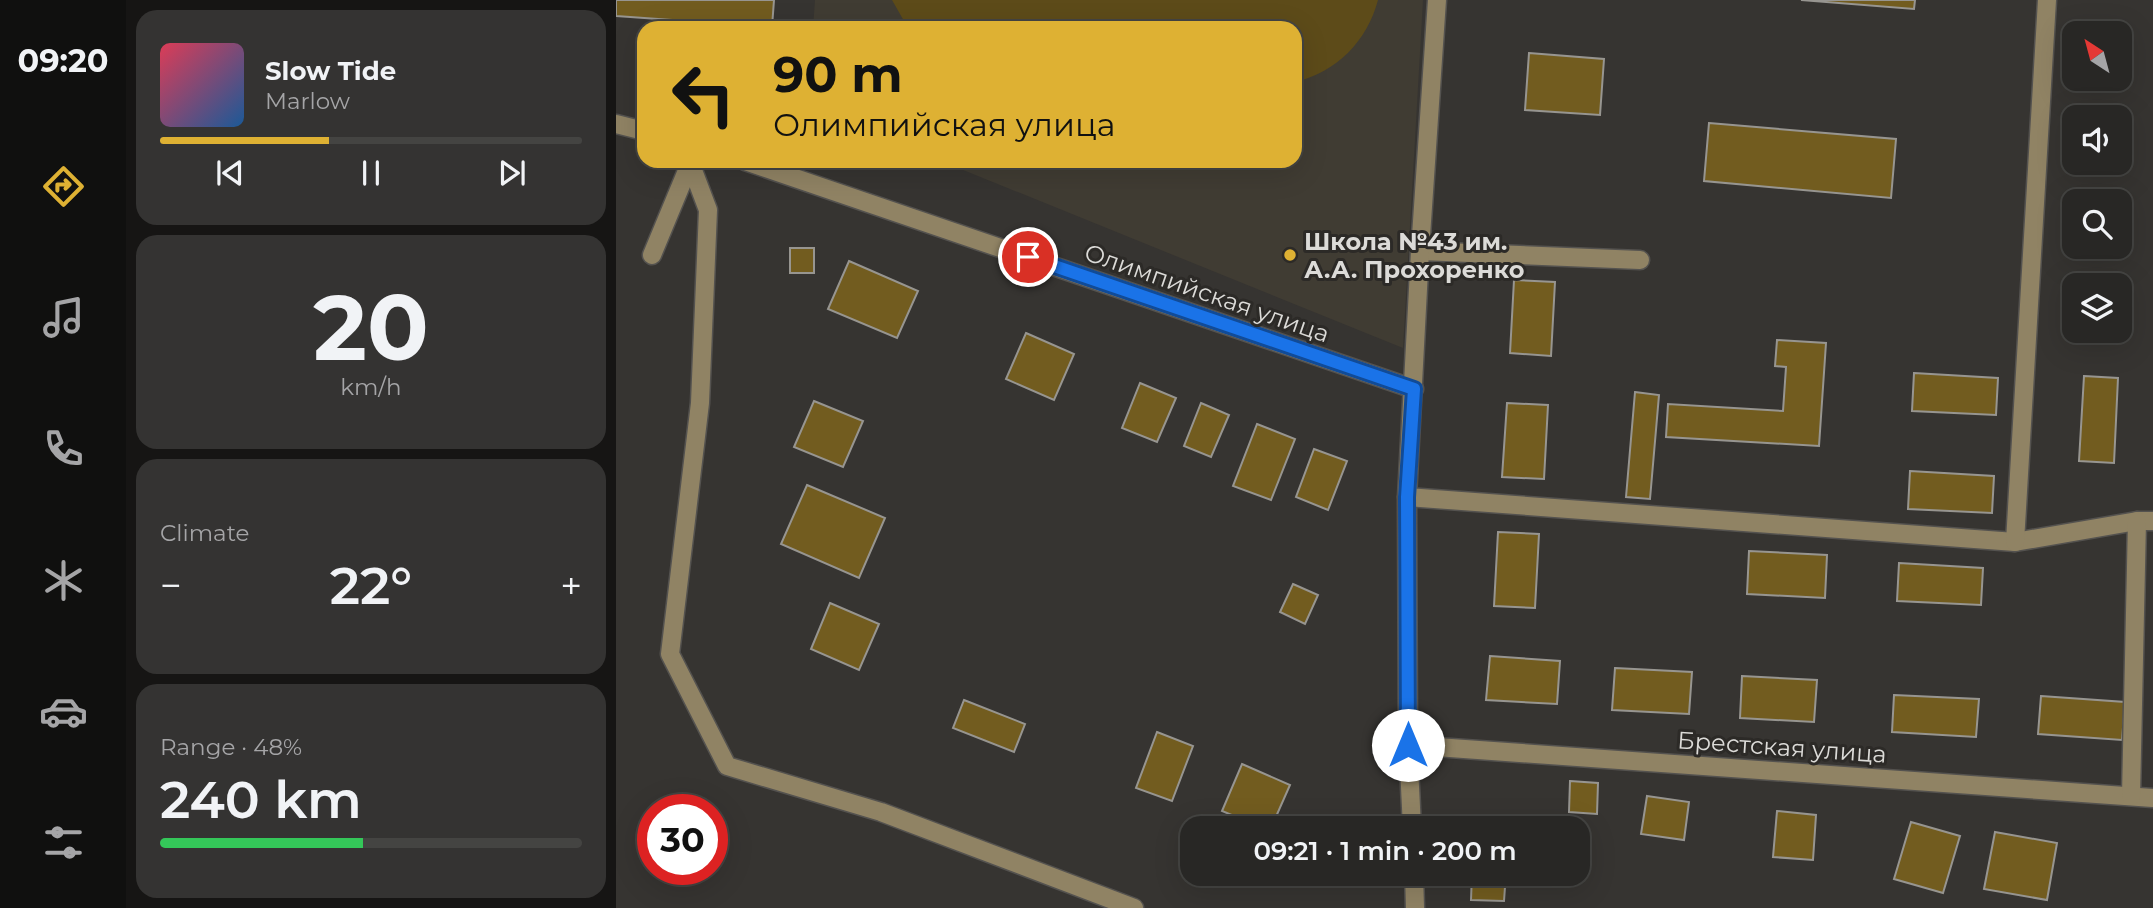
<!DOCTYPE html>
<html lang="en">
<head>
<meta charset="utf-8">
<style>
	:root { --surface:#282725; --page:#343332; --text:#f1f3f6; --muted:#a5a5a7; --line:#444442; --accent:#deb133 }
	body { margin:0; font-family:Montserrat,sans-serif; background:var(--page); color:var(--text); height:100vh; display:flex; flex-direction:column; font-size:26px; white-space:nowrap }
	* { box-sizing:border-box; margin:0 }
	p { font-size:23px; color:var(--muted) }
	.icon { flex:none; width:38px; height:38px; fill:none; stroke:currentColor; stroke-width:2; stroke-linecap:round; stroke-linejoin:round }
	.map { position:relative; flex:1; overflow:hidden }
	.details { display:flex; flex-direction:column; gap:10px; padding:10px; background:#161514; width:490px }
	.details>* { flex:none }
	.guide { position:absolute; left:21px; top:21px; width:665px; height:147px; border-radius:21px; box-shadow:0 7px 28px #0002,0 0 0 2px var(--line); background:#deb133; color:#111; overflow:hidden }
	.needle { width:46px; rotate:324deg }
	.controls { position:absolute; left:1446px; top:21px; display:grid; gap:14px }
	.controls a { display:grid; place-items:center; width:70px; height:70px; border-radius:14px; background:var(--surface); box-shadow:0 7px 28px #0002,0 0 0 2px var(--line); font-size:35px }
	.speed { position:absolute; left:21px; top:794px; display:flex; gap:14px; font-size:35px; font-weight:700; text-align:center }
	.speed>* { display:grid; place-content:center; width:91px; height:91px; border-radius:50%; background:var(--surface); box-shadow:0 7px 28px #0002,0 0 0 2px var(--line); line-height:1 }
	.speed .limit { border:10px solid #d22; background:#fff; color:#111 }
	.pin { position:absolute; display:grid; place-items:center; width:60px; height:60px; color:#fff; margin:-30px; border:4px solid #fff; border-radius:50%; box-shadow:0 2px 7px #0007 }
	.me { position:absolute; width:77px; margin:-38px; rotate:0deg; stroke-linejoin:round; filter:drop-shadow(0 0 5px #0008) }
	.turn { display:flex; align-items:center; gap:24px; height:147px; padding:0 21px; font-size:32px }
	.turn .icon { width:91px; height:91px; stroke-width:2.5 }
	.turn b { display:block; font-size:49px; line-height:60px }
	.big { font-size:52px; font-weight:600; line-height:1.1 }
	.details .card { flex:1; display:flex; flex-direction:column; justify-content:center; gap:10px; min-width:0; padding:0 24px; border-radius:21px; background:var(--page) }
	.details .dial { align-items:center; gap:0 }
	.dial b { font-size:91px; line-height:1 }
	.song { display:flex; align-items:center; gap:21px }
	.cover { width:84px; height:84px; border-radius:10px; background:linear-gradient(135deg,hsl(350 70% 55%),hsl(210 70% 35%)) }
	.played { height:7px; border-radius:4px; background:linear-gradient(90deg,var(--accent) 40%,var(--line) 40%) }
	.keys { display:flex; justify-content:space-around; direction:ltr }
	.heat { display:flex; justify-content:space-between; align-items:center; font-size:38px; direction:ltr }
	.charge { height:10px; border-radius:5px; background:linear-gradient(90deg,#34c759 48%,var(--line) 0) }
	.trip { position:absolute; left:564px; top:816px; width:410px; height:70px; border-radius:21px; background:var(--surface); box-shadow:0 7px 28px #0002,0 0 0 2px var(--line); font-weight:600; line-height:70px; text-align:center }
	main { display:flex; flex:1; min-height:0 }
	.dock { display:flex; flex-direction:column; width:126px; justify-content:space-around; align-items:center; background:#10100f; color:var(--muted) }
	.dock .icon { width:49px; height:49px }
	.dock .on { color:var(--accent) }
	.dock b { font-size:32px; color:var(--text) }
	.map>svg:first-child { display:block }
</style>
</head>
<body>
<main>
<nav class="dock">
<b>09:20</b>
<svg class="icon on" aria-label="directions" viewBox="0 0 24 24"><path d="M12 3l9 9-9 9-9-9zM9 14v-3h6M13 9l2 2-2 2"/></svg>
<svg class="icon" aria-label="music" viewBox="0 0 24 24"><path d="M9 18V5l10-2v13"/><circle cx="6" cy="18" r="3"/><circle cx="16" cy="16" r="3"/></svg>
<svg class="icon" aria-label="phone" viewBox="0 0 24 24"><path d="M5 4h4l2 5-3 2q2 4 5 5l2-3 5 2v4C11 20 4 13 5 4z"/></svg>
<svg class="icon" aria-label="climate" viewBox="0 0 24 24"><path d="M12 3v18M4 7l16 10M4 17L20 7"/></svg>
<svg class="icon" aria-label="car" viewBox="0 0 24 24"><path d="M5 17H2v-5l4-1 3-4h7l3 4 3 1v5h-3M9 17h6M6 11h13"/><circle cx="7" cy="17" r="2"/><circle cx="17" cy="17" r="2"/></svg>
<svg class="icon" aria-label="filters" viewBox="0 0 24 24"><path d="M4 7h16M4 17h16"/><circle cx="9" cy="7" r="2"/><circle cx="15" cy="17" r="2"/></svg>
</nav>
<section class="details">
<div class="card">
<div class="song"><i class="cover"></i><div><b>Slow Tide</b><p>Marlow</p></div></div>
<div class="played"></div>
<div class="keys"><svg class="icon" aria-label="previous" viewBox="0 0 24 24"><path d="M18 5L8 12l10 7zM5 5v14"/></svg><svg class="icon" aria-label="pause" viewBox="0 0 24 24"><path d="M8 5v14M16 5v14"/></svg><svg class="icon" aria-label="next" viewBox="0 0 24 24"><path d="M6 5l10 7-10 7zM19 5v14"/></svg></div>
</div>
<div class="card dial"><b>20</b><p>km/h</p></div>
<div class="card"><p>Climate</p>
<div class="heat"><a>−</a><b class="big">22°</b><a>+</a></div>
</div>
<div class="card"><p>Range · 48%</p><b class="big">240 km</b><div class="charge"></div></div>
</section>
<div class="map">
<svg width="1537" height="908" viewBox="0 0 1537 908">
	<rect width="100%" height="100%" fill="#363431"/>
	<path fill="#403c33" d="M199 0H807L787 348 325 161H679V28H197Z"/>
	<path fill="#5d4b19" d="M276 0H762C751 41 721 72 679 82V28H292Z"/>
	<g fill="#725c1f" stroke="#979590" stroke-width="2">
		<path d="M0 0H158L156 27 0 16Z"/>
		<path d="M1185 0H1299L1298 9Z"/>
		<path d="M913 53 988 59 984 115 909 110Z"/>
		<path d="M1093 123 1280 139 1275 198 1088 181Z"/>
		<rect x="174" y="248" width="24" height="25"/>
		<path d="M233 261 302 291 281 338 212 309Z"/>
		<path d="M898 280 939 282 935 356 894 353Z"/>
		<path d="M410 333 458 354 438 400 390 379Z"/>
		<path d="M1161 340 1210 343 1203 446 1050 437 1052 404 1167 411 1170 367 1159 366Z"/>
		<path d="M1298 373 1382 378 1380 415 1296 411Z"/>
		<path d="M1468 376 1502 378 1498 463 1463 461Z"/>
		<path d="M524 383 560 398 541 442 506 428Z"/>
		<path d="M1019 392 1043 395 1034 499 1010 497Z"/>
		<path d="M198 401 247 421 227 467 178 447Z"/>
		<path d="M585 403 613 415 595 457 568 446Z"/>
		<path d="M891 403 932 405 928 479 886 477Z"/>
		<path d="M641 424 679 439 655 500 617 486Z"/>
		<path d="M698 449 731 461 712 510 680 497Z"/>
		<path d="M1294 471 1378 476 1376 513 1292 509Z"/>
		<path d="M191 485 269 518 243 578 165 544Z"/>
		<path d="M882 532 923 534 919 608 878 606Z"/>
		<path d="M1133 551 1211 555 1209 598 1131 594Z"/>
		<path d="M1283 563 1367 568 1365 605 1281 601Z"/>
		<path d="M677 584 702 595 689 624 664 612Z"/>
		<path d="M214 603 263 624 243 670 195 649Z"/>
		<path d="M874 656 944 661 941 704 870 700Z"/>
		<path d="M999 668 1076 672 1073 714 996 710Z"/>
		<path d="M1126 676 1201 680 1198 722 1124 718Z"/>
		<path d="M1278 695 1363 699 1360 737 1276 732Z"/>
		<path d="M1425 696 1509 702 1506 740 1422 734Z"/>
		<path d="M348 700 409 724 398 752 337 728Z"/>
		<path d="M541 732 577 746 556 801 520 788Z"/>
		<path d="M626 764 674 785 655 828H647L606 811Z"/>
		<path d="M954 781 982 783 981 814 953 812Z"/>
		<path d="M1031 796 1073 802 1068 840 1025 834Z"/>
		<path d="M1161 811 1200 815 1197 860 1157 857Z"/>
		<path d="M1295 822 1344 836 1327 893 1278 879Z"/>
		<path d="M1379 832 1441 843 1431 900 1368 889Z"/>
		<path d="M856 873H890L888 901 855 900Z"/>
	</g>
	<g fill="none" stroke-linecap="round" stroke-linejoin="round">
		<g stroke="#54524f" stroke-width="21">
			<g id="minor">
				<path d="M0 124 28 131"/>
				<path d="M129 161 798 389"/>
				<path d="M75 165 92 210 84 403 54 654 111 766 265 812 518 908"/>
				<path d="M804 251 1024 260"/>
				<path d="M36 255 75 161"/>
				<path d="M791 497 1399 542 1521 521H1537"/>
				<path d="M1399 542 1431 0"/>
				<path d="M792 745 1537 798"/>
				<path d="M1515 796 1521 521"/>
				<path d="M796 828 792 745 791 497 804 251 821 0"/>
				<path d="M798 873 799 908"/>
			</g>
		</g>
		<use href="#minor" stroke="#908364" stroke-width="18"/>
	</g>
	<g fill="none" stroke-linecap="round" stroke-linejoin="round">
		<g stroke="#114b97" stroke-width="18">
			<path id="route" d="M412 257 798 389 791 497 792 745"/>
		</g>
		<use href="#route" stroke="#1a73e8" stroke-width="12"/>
	</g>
	<circle fill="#deb133" stroke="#2c2a27" stroke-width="2.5" cx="674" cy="255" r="7"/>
	<g text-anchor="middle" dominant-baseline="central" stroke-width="6" stroke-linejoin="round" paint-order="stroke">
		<g font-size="24" font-weight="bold" fill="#dcdbd8" stroke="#2c2a27" text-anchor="start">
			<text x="688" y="241">Школа №43 им.<tspan x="688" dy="28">А.А. Прохоренко</tspan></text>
		</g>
		<g font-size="24" fill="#dcdbd8" stroke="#2c2a27">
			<text transform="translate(591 293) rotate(19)">Олимпийская улица</text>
			<text transform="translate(1166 747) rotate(4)">Брестская улица</text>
		</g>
	</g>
</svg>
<div class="controls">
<a><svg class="needle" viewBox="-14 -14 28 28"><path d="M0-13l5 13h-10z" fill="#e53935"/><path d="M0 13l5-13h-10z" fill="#a5a5a7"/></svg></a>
<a><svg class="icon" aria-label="sound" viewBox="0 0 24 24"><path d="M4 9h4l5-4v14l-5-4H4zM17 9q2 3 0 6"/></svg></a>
<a><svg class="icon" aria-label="search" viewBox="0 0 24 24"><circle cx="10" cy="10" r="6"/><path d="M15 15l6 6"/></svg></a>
<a><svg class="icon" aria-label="layers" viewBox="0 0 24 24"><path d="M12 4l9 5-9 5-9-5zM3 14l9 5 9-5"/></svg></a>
</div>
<div class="speed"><div class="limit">30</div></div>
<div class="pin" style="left:412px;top:257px;background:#d93025"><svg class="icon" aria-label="arrive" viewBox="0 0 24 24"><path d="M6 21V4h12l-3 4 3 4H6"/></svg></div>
<svg class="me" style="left:792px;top:745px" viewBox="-20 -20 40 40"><circle r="19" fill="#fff"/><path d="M0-13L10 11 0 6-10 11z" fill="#1a73e8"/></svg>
<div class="trip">09:21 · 1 min · 200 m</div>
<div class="guide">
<div class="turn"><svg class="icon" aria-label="left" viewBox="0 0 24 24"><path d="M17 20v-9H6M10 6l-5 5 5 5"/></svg><div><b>90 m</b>Олимпийская улица</div></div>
</div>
</div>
</main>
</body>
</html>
